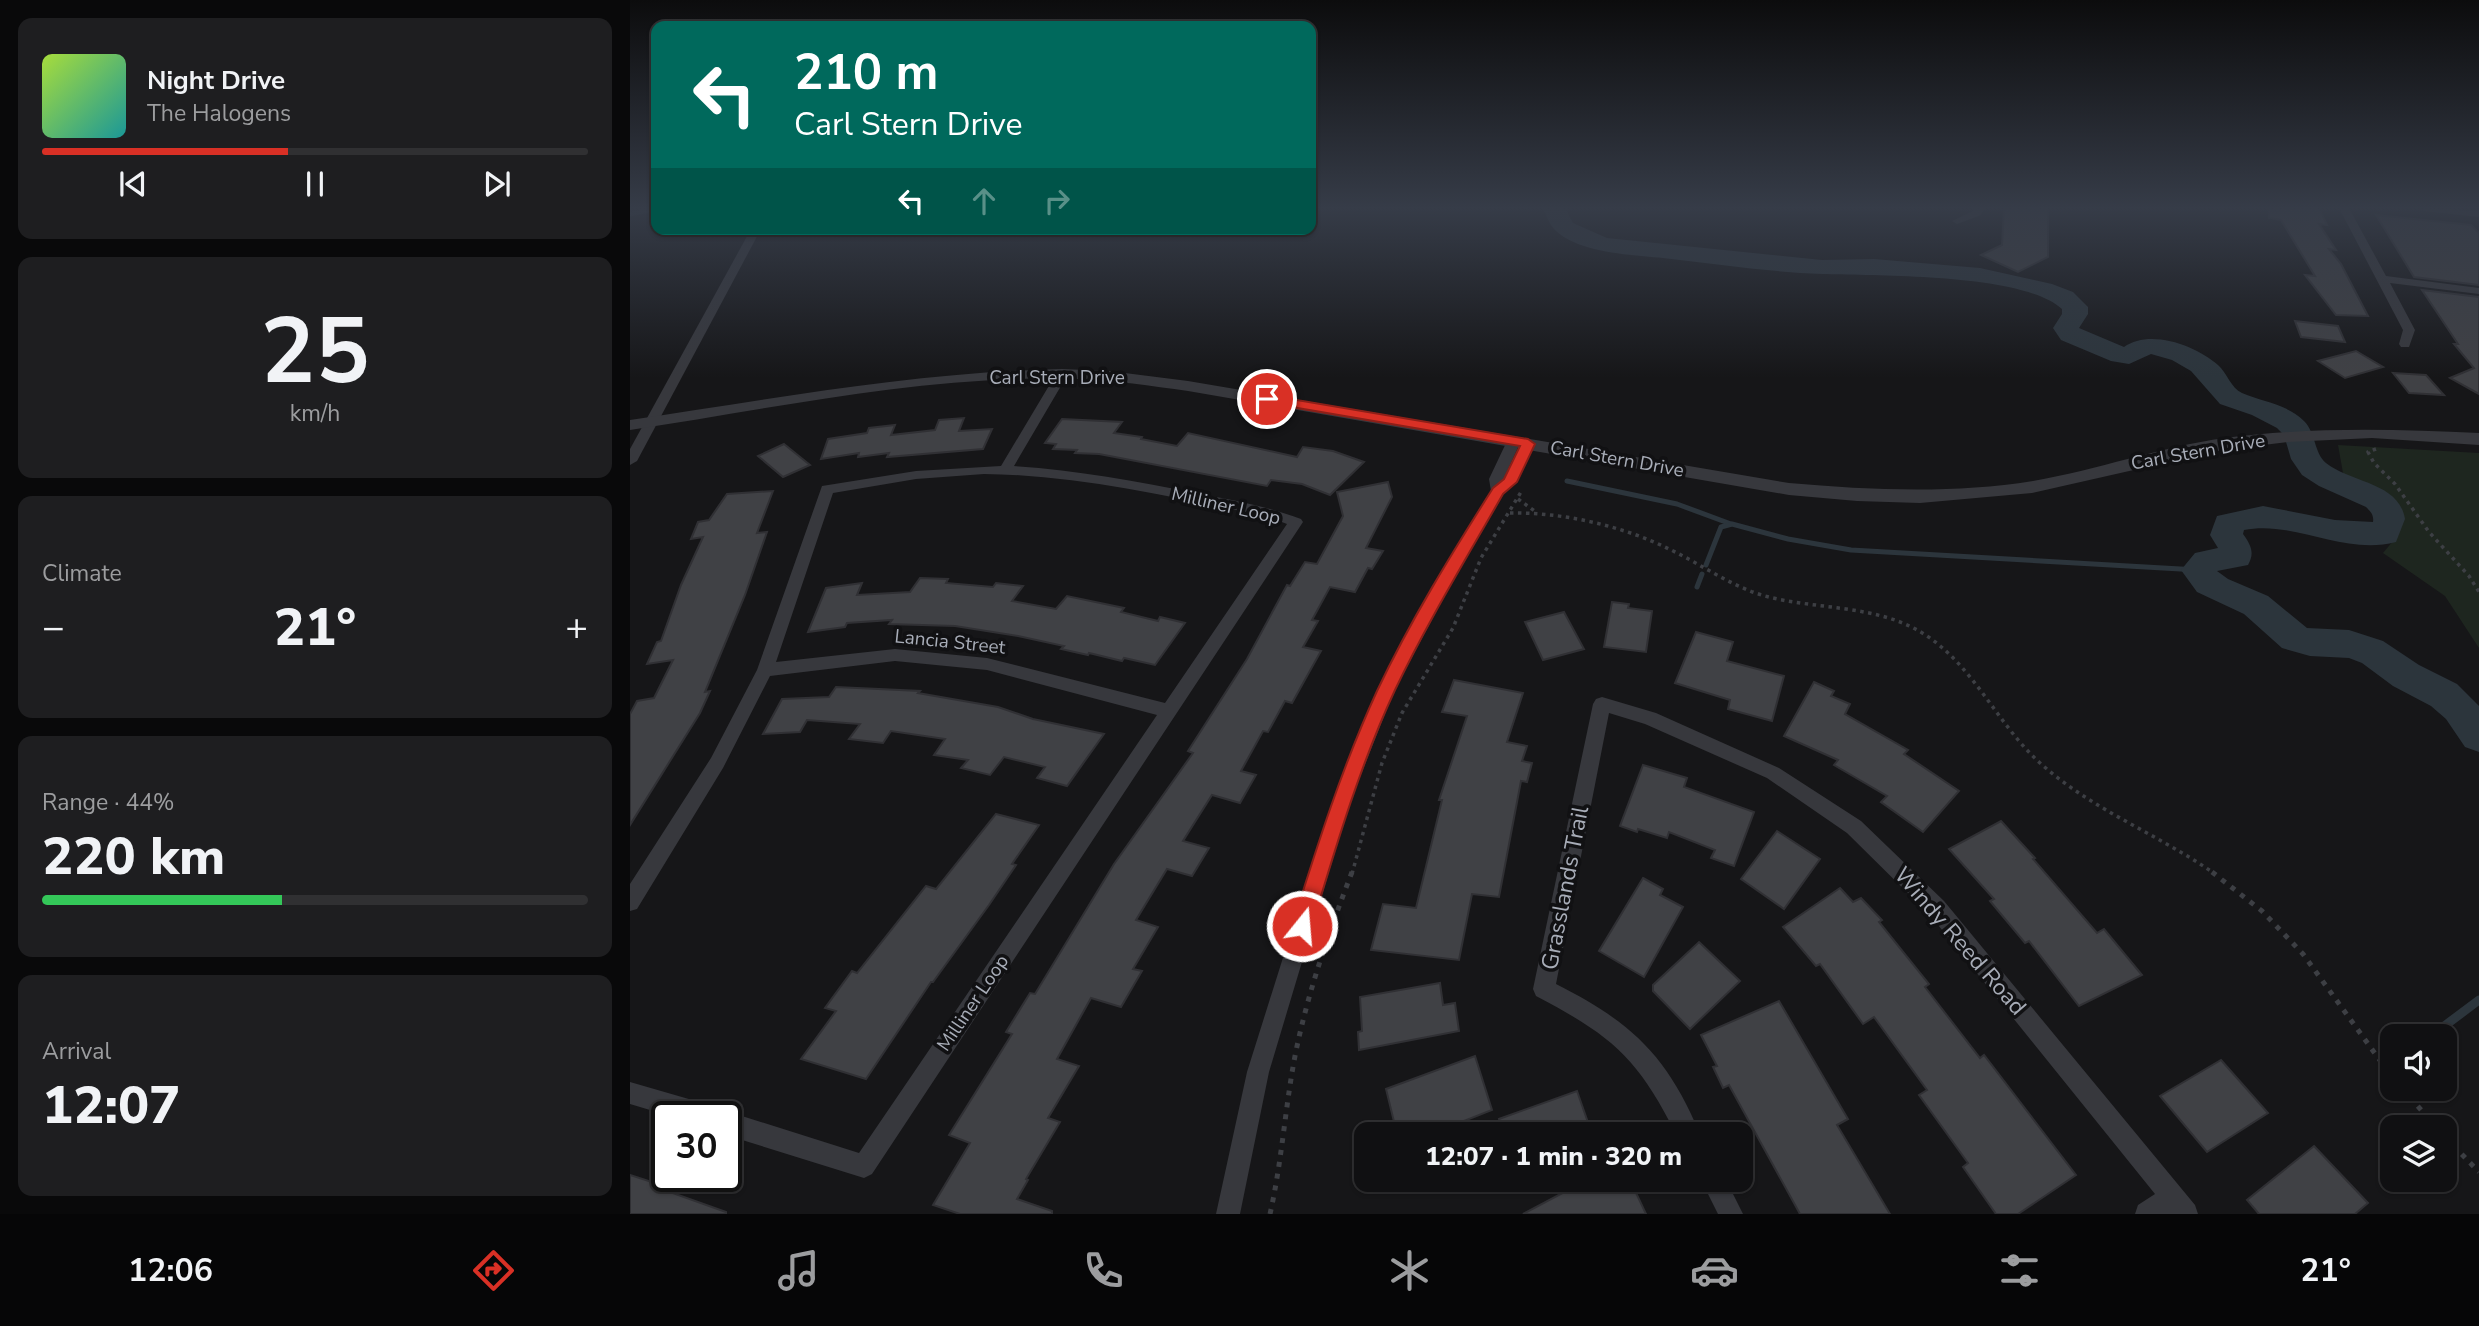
<!DOCTYPE html>
<html lang="en">
<head>
<meta charset="utf-8">
<style>
	:root { --surface:#101012; --page:#1e1e20; --text:#f1f3f6; --muted:#9c9d9f; --line:#303032; --accent:#d93025 }
	body { margin:0; font-family:"Nunito Sans",sans-serif; background:var(--page); color:var(--text); height:100vh; display:flex; flex-direction:column; font-size:26px; white-space:nowrap }
	* { box-sizing:border-box; margin:0 }
	p { font-size:23px; color:var(--muted) }
	.icon { flex:none; width:38px; height:38px; fill:none; stroke:currentColor; stroke-width:2; stroke-linecap:round; stroke-linejoin:round }
	.map { position:relative; flex:1; overflow:hidden }
	.sheet { display:flex; flex-direction:column; gap:18px; padding:18px; background:#09090a; width:630px }
	.sheet>* { flex:none }
	.banner { position:absolute; left:21px; top:21px; width:665px; height:214px; border-radius:14px; box-shadow:0 2px 5px #0004,0 0 0 2px var(--line); background:#00695c; color:#fff; overflow:hidden }
	.tools { position:absolute; left:1750px; top:1024px; display:grid; gap:14px }
	.tools a { display:grid; place-items:center; width:77px; height:77px; border-radius:14px; background:var(--surface); box-shadow:0 2px 5px #0004,0 0 0 2px var(--line); font-size:35px }
	.speed { position:absolute; left:21px; top:1101px; display:flex; gap:14px; font-size:35px; font-weight:700; text-align:center }
	.speed>* { display:grid; place-content:center; width:91px; height:91px; border-radius:50%; background:var(--surface); box-shadow:0 2px 5px #0004,0 0 0 2px var(--line); line-height:1 }
	.speed .limit { border:4px solid #111; border-radius:10px; background:#fff; color:#111 }
	.pin { position:absolute; display:grid; place-items:center; width:60px; height:60px; color:#fff; margin:-30px; border:4px solid #fff; border-radius:50%; box-shadow:0 2px 7px #0007 }
	.me { position:absolute; width:77px; margin:-38px; rotate:17deg; stroke-linejoin:round; filter:drop-shadow(0 0 5px #0008) }
	.turn { display:flex; align-items:center; gap:24px; height:147px; padding:0 28px; font-size:32px }
	.turn .icon { width:91px; height:91px; stroke-width:2.5 }
	.turn b { display:block; font-size:49px; line-height:60px }
	.lanes { display:flex; align-items:center; height:66px; padding:0 28px; background:#0003; justify-content:center; gap:35px; direction:ltr }
	.lanes .off { opacity:.35 }
	.big { font-size:52px; font-weight:800; line-height:1.1 }
	.sheet .widget { flex:1; display:flex; flex-direction:column; justify-content:center; gap:10px; min-width:0; padding:0 24px; border-radius:14px; background:var(--page) }
	.sheet .dial { align-items:center; gap:0 }
	.dial b { font-size:91px; line-height:1 }
	.song { display:flex; align-items:center; gap:21px }
	.cover { width:84px; height:84px; border-radius:10px; background:linear-gradient(135deg,hsl(80 70% 55%),hsl(180 70% 35%)) }
	.played { height:7px; border-radius:4px; background:linear-gradient(90deg,var(--accent) 45%,var(--line) 45%) }
	.keys { display:flex; justify-content:space-around; direction:ltr }
	.heat { display:flex; justify-content:space-between; align-items:center; font-size:38px; direction:ltr }
	.charge { height:10px; border-radius:5px; background:linear-gradient(90deg,#34c759 44%,var(--line) 0) }
	.trip { position:absolute; left:724px; top:1122px; width:399px; height:70px; border-radius:14px; background:var(--surface); box-shadow:0 2px 5px #0004,0 0 0 2px var(--line); font-weight:800; line-height:70px; text-align:center }
	.dock { display:flex; height:112px; justify-content:space-around; align-items:center; background:#060607; color:var(--muted) }
	.dock .icon { width:49px; height:49px }
	.dock .active { color:var(--accent) }
	.dock b { font-size:32px; color:var(--text) }
	main { display:flex; flex:1; min-height:0 }
	.map>svg:first-child { display:block }
</style>
</head>
<body>
<main>
<section class="sheet">
<div class="widget">
<div class="song"><i class="cover"></i><div><b>Night Drive</b><p>The Halogens</p></div></div>
<div class="played"></div>
<div class="keys"><svg class="icon" aria-label="previous" viewBox="0 0 24 24"><path d="M18 5L8 12l10 7zM5 5v14"/></svg><svg class="icon" aria-label="pause" viewBox="0 0 24 24"><path d="M8 5v14M16 5v14"/></svg><svg class="icon" aria-label="next" viewBox="0 0 24 24"><path d="M6 5l10 7-10 7zM19 5v14"/></svg></div>
</div>
<div class="widget dial"><b>25</b><p>km/h</p></div>
<div class="widget"><p>Climate</p>
<div class="heat"><a>−</a><b class="big">21°</b><a>+</a></div>
</div>
<div class="widget"><p>Range · 44%</p><b class="big">220 km</b><div class="charge"></div></div>
<div class="widget"><p>Arrival</p><b class="big">12:07</b></div>
</section>
<div class="map">
<svg width="1849" height="1214" viewBox="0 0 1849 1214">
	<rect width="100%" height="100%" fill="#161618"/>
	<path fill="#1e261f" d="M1708 445 1849 453V648L1815 596 1753 553 1769 534 1764 505 1723 486 1713 473Z"/>
	<g fill="none" stroke-linecap="round" stroke-linejoin="round">
		<path stroke="#2c353c" stroke-width="4.5" d="M0 214 26 209"/>
		<g stroke="#2c353c" stroke-width="5">
			<path d="M937 481 1047 504 1101 524"/>
			<path d="M1076 565 1091 527 1102 524 1158 539 1221 550 1568 570"/>
			<path d="M1067 587 1072 574"/>
		</g>
		<path stroke="#2c353c" stroke-width="9" d="M1801 1036 1849 1000"/>
		<path fill="#2c353c" fill-rule="evenodd" d="M913 208H935L943 223 977 238 1192 260 1244 259 1350 268 1422 284 1443 292 1458 307V314L1449 328 1494 347C1520 328 1567 346 1588 365 1597 373 1601 388 1612 393 1633 402 1657 404 1674 421 1686 433 1684 453 1696 463 1721 483 1769 482 1775 519L1766 542C1714 556 1665 520 1614 530L1613 534C1621 545 1625 553 1618 565L1587 571 1598 579 1638 596 1677 628 1719 630 1753 641 1789 665 1827 684 1849 706V752L1835 747 1816 719 1801 706 1763 686 1732 663 1719 658 1680 656 1652 648 1614 614 1567 592 1551 570 1565 553 1588 548 1580 535 1587 516 1633 506 1705 520 1743 522C1744 515 1741 512 1736 507L1689 486 1672 475 1661 459 1654 435 1647 428 1622 415 1590 404 1561 371 1542 360 1521 354 1499 364 1481 361 1431 340 1423 328 1432 314V309C1393 273 1246 276 1192 274 1139 272 1086 264 1033 258 1002 255 950 253 926 231 920 226 916 215 913 208Z"/>
	</g>
	<g fill="#404145" stroke="#303034" stroke-width="2">
		<path d="M1374 208H1418V257L1388 272 1351 255 1372 245Z"/>
		<path d="M1639 208H1689L1697 225 1689 224 1706 250 1699 249 1711 264 1738 316 1706 315 1675 275 1685 276 1651 220 1639 218Z"/>
		<path d="M1746 215 1841 225 1849 233V285L1784 277Z"/>
		<path d="M1792 290 1849 297V394L1820 378 1844 368 1824 344H1828Z"/>
		<path d="M1665 321 1708 326 1715 342 1671 337Z"/>
		<path d="M1726 351 1753 367 1715 378 1688 361Z"/>
		<path d="M1763 373 1796 375 1814 395 1779 393Z"/>
		<path d="M334 418 329 431 362 429 353 449 257 457 259 453 228 457 229 453 191 459 198 439 237 433 239 428 265 425 261 435 305 430 309 420Z"/>
		<path d="M432 419 492 422 484 433 512 437 511 439 547 446 558 433 667 457 673 447 703 451 734 462 700 495 672 484 641 480 637 486 469 454 445 453 447 450 423 449 426 444 415 443Z"/>
		<path d="M154 444 180 465 153 477 128 456Z"/>
		<path d="M758 482 762 497 736 548 753 551 742 569 738 568 725 592 700 587 682 620 688 621 673 647 691 651 662 703 655 701 638 732 633 731 611 771 626 775 610 803 582 795 553 841 579 848 562 876 537 869 506 920 528 927 503 969 512 971 491 1007 461 998 427 1059 449 1066 418 1118 430 1122 396 1179 398 1180 387 1199 422 1211V1214H330L303 1205 340 1143 319 1135 382 1034 376 1032 400 993 405 994 484 864 563 753 558 751 617 659 657 585 660 586 675 562 687 564 713 516 707 492Z"/>
		<path d="M143 491 127 533 137 532 115 595 75 692 80 691 70 713 0 825V714L7 701 24 698 43 660 17 664 27 642 31 641 51 585 73 537 61 539 68 522 79 520 97 494Z"/>
		<path d="M290 578 318 579 316 583 363 587 366 583 393 586 382 601 426 609 437 596 494 608 491 612 528 621 530 617 555 623 525 665 494 658 492 661 459 653 458 655 431 649 434 646 388 636 325 626 259 624 262 620 217 623 215 627 178 632 196 588 232 583 227 595 280 592Z"/>
		<path d="M982 602 999 604 998 608 1022 611 1016 652 974 647Z"/>
		<path d="M934 612 954 649 913 660 895 622Z"/>
		<path d="M1066 632 1103 642 1097 661 1154 676 1142 721 1098 709 1100 700 1045 683Z"/>
		<path d="M824 680 893 693 877 742 897 746 892 761 902 763 897 782 891 781 869 897 842 894 829 960 741 950 753 904 786 908 812 800H809L837 716 812 712Z"/>
		<path d="M1184 682 1204 691 1201 696 1220 704 1215 714 1278 750 1274 754 1329 791 1293 832 1251 802 1257 796 1204 765 1208 760 1154 736Z"/>
		<path d="M206 687 290 691 288 693 368 707 403 719 474 734 437 786 407 778 415 767 374 757 360 775 331 768 338 760 304 755 315 739 261 731 253 743 219 739 230 724 177 720 170 732 133 734 152 699 199 697Z"/>
		<path d="M1013 765 1057 778 1054 787 1124 812 1104 866 1081 858 1085 850 1039 832 1037 838 1008 829 1007 832 990 826Z"/>
		<path d="M366 814 409 825 382 864 386 865 359 905 303 982H301L236 1079 171 1059 206 1011 195 1008 222 971 227 973 296 886 306 889Z"/>
		<path d="M1371 821 1405 858 1403 859 1467 933 1474 929 1512 975 1449 1006 1399 941 1395 943 1360 901 1364 899 1319 849Z"/>
		<path d="M1147 831 1190 859 1154 909 1111 879Z"/>
		<path d="M1013 878 1033 889 1030 895 1053 907 1014 977 969 951Z"/>
		<path d="M1210 888 1223 902 1231 898 1252 920 1249 922 1299 984 1295 987 1350 1058 1354 1055 1446 1175 1388 1214H1366L1333 1167 1338 1163 1289 1095 1297 1090 1244 1017 1233 1024 1190 964 1186 966 1153 927Z"/>
		<path d="M1069 942 1110 981 1060 1029 1023 991V985Z"/>
		<path d="M810 983 813 1005 825 1003 829 1031 729 1050 728 1032 732 1031 730 997Z"/>
		<path d="M1149 1001 1218 1119 1207 1125 1260 1214H1170L1099 1085 1093 1088 1083 1067 1087 1066 1071 1035Z"/>
		<path d="M845 1056 862 1110 801 1134H767L756 1089Z"/>
		<path d="M1591 1060 1638 1113 1577 1152 1530 1096Z"/>
		<path d="M947 1091 962 1134H873L869 1119Z"/>
		<path d="M1684 1146 1738 1203 1725 1214H1629L1617 1200Z"/>
		<path d="M0 1175 25 1183 23 1186 96 1212V1214H0Z"/>
		<path d="M957 1180H1000L1016 1214H893Z"/>
	</g>
	<g fill="none" stroke-linecap="round" stroke-linejoin="round">
		<g stroke="#3d3f44" stroke-width="3.5" stroke-dasharray="3.5 4.5" stroke-linecap="butt">
			<path d="M1746 449 1738 452 1744 463 1765 484 1799 532 1839 576 1849 592"/>
			<path d="M888 499 906 512"/>
			<path d="M880 513C932 512 993 526 1039 549 1071 564 1100 586 1135 596 1186 610 1247 604 1294 634 1344 666 1367 724 1410 763 1462 810 1528 834 1585 874"/>
			<path d="M722 874 752 763 772 713 823 628 851 558 891 492"/>
		</g>
		<g stroke="#3d3f44" stroke-width="5" stroke-dasharray="5 7" stroke-linecap="butt">
			<path d="M1582 872 1632 911 1673 954 1762 1077"/>
			<path d="M1772 1088 1806 1127"/>
			<path d="M1815 1137 1849 1172"/>
			<path d="M640 1214C652 1161 655 1108 665 1056 678 991 699 932 722 872"/>
		</g>
		<g fill="#37383d" fill-rule="evenodd">
			<path d="M1344 208H1354L1351 215 1327 224 1322 221 1343 211Z"/>
			<path d="M1709 208H1719L1756 276 1849 288V294L1760 283 1785 330 1779 347H1771L1769 344 1773 330Z"/>
			<path d="M1789 208 1849 211V217L1794 211Z"/>
			<path d="M121 229H131L7 461 0 465V449Z"/>
			<path d="M432 370 438 374 384 466C446 470 506 481 566 493 602 500 637 506 671 519L673 522 242 1174 234 1178 96 1135V1116H40L0 1104V1082L76 1104 84 1108 87 1116 96 1111 229 1153 527 715 357 670 265 661 140 676 93 768 7 909 0 911V884L81 758 127 670 192 486 286 471 371 466 426 374ZM354 474C450 475 543 498 636 516L657 524 535 703 357 658 265 649 146 662 203 493 286 479Z"/>
			<path d="M884 437 891 441 873 480 893 441 898 440 905 444 887 482 873 494 814 597 764 691 719 805 639 1072 610 1214H586L617 1072 701 805 748 691 798 597 861 491 859 479 877 441Z"/>
			<path d="M972 697 1026 713 1149 768 1231 821 1314 901 1565 1205 1568 1214H1505L1508 1205 1525 1194 1300 915 1217 833 1137 778 1015 724 979 713 926 984C1001 1022 1037 1055 1070 1134H1046C1007 1057 982 1036 906 996L903 989 963 704 966 699Z"/>
			<path d="M1071 1180H1096L1113 1214H1088Z"/>
		</g>
		<path fill="#37383d" fill-rule="evenodd" d="M432 369 479 371 558 381 1159 483C1240 490 1322 494 1403 481 1467 470 1530 447 1595 438 1680 427 1763 429 1849 433V445L1742 438 1658 442 1592 450 1402 493 1290 503 1227 501 1159 495 558 391C521 386 484 380 447 379 297 374 148 408 0 430V420C144 399 286 372 432 369Z"/>
	</g>
	<linearGradient id="sky" x2="0" y2="1"><stop stop-color="#0c0c0d"/><stop offset="0.55" stop-color="#363c48"/><stop offset="1" stop-color="#363c48" stop-opacity="0"/></linearGradient>
	<rect width="1849" height="378" fill="url(#sky)"/>
	<path fill="#d93025" stroke="#8d1f18" stroke-width="2" d="M637 395 898 439 905 444 887 482 873 494C836 559 797 623 765 690 730 765 706 846 682 926L679 932 672 935 665 932 662 926C687 846 712 767 747 691 780 621 822 553 863 488L874 479 890 446 632 402 630 399Z"/>
	<g text-anchor="middle" dominant-baseline="central" stroke-width="7" stroke-linejoin="round" paint-order="stroke">
		<g font-size="19" fill="#a8adb8" stroke="#111113">
			<text x="427" y="378">Carl Stern Drive</text>
			<text transform="translate(1568 452) rotate(-10)">Carl Stern Drive</text>
			<text transform="translate(987 459) rotate(10)">Carl Stern Drive</text>
			<text transform="translate(596 506) rotate(13)">Milliner Loop</text>
			<text transform="translate(320 642) rotate(6)">Lancia Street</text>
			<text transform="translate(343 1003) rotate(-56)">Milliner Loop</text>
		</g>
		<g font-size="23" fill="#a8adb8" stroke="#111113">
			<text transform="translate(935 888) rotate(-79)">Grasslands Trail</text>
			<text transform="translate(1330 941) rotate(49)">Windy Reed Road</text>
		</g>
	</g>
</svg>
<div class="tools">
<a><svg class="icon" aria-label="sound" viewBox="0 0 24 24"><path d="M4 9h4l5-4v14l-5-4H4zM17 9q2 3 0 6"/></svg></a>
<a><svg class="icon" aria-label="layers" viewBox="0 0 24 24"><path d="M12 4l9 5-9 5-9-5zM3 14l9 5 9-5"/></svg></a>
</div>
<div class="speed"><div class="limit">30</div></div>
<div class="pin" style="left:637px;top:399px;background:#d93025"><svg class="icon" aria-label="arrive" viewBox="0 0 24 24"><path d="M6 21V4h12l-3 4 3 4H6"/></svg></div>
<svg class="me" style="left:672px;top:926px" viewBox="-20 -20 40 40"><circle r="17" fill="#d93025" stroke="#fff" stroke-width="3"/><path d="M0-11L8 9 0 5-8 9z" fill="#fff"/></svg>
<div class="trip">12:07 · 1 min · 320 m</div>
<div class="banner">
<div class="turn"><svg class="icon" aria-label="left" viewBox="0 0 24 24"><path d="M17 20v-9H6M10 6l-5 5 5 5"/></svg><div><b>210 m</b>Carl Stern Drive</div></div>
<div class="lanes"><svg class="icon" aria-label="left" viewBox="0 0 24 24"><path d="M17 20v-9H6M10 6l-5 5 5 5"/></svg><svg class="icon off" aria-label="ahead" viewBox="0 0 24 24"><path d="M12 20V5M6 11l6-6 6 6"/></svg><svg class="icon off" aria-label="right" viewBox="0 0 24 24"><path d="M7 20v-9h11M14 6l5 5-5 5"/></svg></div>
</div>
</div>
</main>
<nav class="dock">
<b>12:06</b>
<svg class="icon active" aria-label="directions" viewBox="0 0 24 24"><path d="M12 3l9 9-9 9-9-9zM9 14v-3h6M13 9l2 2-2 2"/></svg>
<svg class="icon" aria-label="music" viewBox="0 0 24 24"><path d="M9 18V5l10-2v13"/><circle cx="6" cy="18" r="3"/><circle cx="16" cy="16" r="3"/></svg>
<svg class="icon" aria-label="phone" viewBox="0 0 24 24"><path d="M5 4h4l2 5-3 2q2 4 5 5l2-3 5 2v4C11 20 4 13 5 4z"/></svg>
<svg class="icon" aria-label="climate" viewBox="0 0 24 24"><path d="M12 3v18M4 7l16 10M4 17L20 7"/></svg>
<svg class="icon" aria-label="car" viewBox="0 0 24 24"><path d="M5 17H2v-5l4-1 3-4h7l3 4 3 1v5h-3M9 17h6M6 11h13"/><circle cx="7" cy="17" r="2"/><circle cx="17" cy="17" r="2"/></svg>
<svg class="icon" aria-label="filters" viewBox="0 0 24 24"><path d="M4 7h16M4 17h16"/><circle cx="9" cy="7" r="2"/><circle cx="15" cy="17" r="2"/></svg>
<b>21°</b>
</nav>
</body>
</html>
